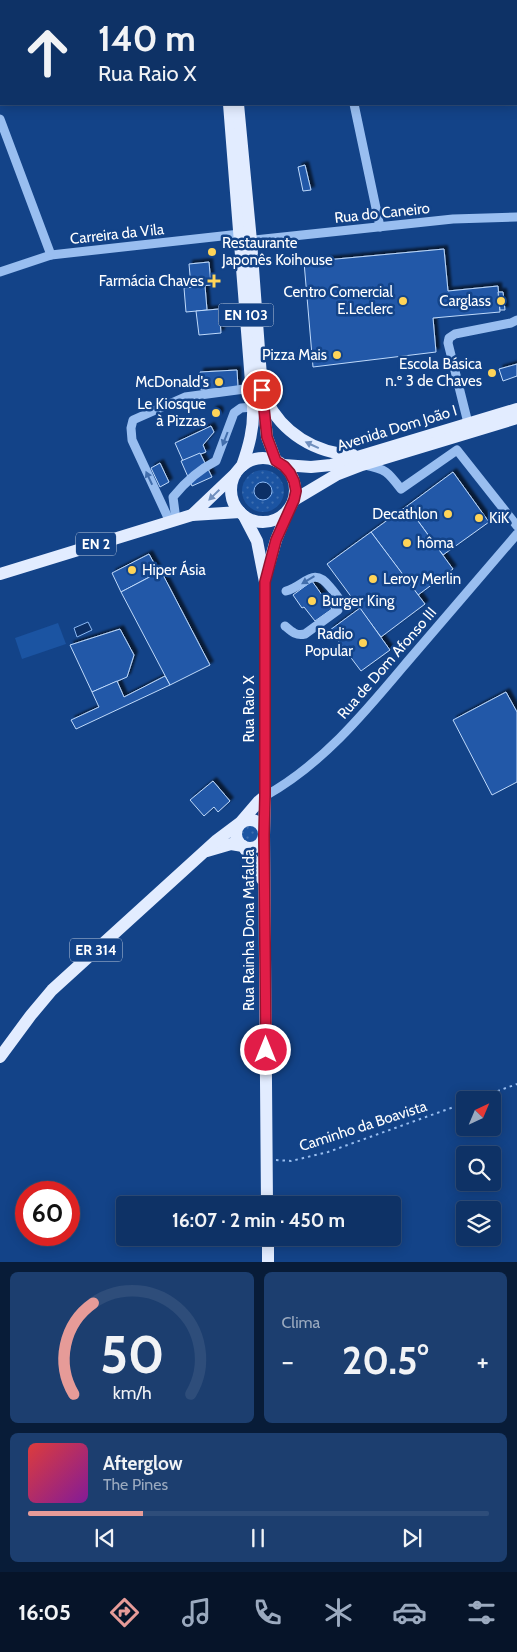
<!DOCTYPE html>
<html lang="pt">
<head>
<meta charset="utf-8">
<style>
	:root { --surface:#0e3266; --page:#1c3e6f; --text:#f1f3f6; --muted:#9baabf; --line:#2e4d7a; --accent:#e69b98 }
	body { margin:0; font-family:Cabin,sans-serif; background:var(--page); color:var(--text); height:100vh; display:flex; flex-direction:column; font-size:19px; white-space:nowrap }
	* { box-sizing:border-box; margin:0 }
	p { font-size:16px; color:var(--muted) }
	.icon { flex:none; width:28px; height:28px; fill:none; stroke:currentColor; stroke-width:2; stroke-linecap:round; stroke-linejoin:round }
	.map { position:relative; height:1262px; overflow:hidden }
	.drawer { display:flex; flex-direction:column; gap:10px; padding:10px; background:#081c38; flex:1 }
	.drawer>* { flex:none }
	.banner { position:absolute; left:0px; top:0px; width:518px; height:105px; box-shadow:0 2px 12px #0003,0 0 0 1px var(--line); background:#0e3266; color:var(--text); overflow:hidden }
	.needle { width:32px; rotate:44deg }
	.controls { position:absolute; left:456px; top:1091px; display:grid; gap:10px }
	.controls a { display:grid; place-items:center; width:45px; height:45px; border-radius:5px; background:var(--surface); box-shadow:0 2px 12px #0003,0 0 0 1px var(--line); font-size:25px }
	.speed { position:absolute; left:15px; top:1181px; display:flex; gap:10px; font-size:25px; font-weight:700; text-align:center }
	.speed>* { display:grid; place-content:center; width:65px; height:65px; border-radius:50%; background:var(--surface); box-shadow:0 2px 12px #0003,0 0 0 1px var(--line); line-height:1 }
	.speed .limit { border:8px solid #d22; background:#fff; color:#111 }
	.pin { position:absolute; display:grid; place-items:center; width:42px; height:42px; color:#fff; margin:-21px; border:2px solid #fff; border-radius:50%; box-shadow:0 1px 5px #0007 }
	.me { position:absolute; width:55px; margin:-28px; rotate:0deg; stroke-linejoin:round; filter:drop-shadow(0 0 4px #0008) }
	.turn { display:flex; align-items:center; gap:18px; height:105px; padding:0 15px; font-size:22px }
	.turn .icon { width:65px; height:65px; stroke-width:2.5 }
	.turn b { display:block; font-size:35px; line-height:42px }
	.big { font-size:38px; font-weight:700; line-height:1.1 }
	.drawer .card { flex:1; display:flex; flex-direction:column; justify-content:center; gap:8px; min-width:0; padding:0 18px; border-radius:8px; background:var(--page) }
	.drawer .dial { align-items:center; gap:0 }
	.dial svg { height:130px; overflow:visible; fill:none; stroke:var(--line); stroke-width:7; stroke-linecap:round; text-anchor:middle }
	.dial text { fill:var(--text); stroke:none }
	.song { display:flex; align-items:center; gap:15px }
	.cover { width:60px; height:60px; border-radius:8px; background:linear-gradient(135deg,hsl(0 70% 55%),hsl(290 70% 35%)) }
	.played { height:5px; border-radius:2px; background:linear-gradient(90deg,var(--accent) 25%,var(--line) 25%) }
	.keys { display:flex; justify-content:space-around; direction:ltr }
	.heat { display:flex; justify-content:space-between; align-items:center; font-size:28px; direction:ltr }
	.drawer .tiles { flex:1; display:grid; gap:10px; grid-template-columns:1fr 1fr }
	.card:last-child { grid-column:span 2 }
	.trip { position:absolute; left:116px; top:1196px; width:285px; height:50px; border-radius:5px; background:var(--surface); box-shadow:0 2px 12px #0003,0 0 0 1px var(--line); font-weight:700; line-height:50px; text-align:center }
	.tabs { display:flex; height:80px; justify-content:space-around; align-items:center; background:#061429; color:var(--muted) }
	.tabs .icon { width:35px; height:35px }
	.tabs .current { color:var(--accent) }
	.tabs b { font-size:22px; color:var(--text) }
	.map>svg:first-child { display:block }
</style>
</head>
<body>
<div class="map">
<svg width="517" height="1262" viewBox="0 0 517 1262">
	<defs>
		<pattern id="grass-dots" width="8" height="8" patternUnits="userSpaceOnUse" patternTransform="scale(1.25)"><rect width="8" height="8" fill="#1b54a2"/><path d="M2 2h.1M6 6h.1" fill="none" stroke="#3d6eb0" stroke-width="1.8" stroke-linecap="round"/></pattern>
		<pattern id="park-tufts" width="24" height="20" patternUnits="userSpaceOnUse" patternTransform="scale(1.25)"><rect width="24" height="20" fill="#1b54a2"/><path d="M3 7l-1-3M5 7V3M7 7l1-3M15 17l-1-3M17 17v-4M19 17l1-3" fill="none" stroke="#3d6eb0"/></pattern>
		<filter id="shadow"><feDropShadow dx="3.5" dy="-3.5" stdDeviation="1" flood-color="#0009"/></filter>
	</defs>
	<rect width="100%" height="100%" fill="#134388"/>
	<g fill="url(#grass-dots)">
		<circle cx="263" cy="491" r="21"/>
		<circle cx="250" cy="833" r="9"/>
	</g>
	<path fill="url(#park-tufts)" d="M393 0H517V53L516 1H394Z"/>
	<path fill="#1b54a2" d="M58 623 66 644 22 659 15 638Z"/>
	<g fill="#0c2f65" stroke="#8bb8f3">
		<circle cx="263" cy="491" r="9"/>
		<path d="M88 622 92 630 77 637 74 628Z"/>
	</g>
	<g fill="#2159a8" stroke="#bfd9fb" filter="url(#shadow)">
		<path d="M305 165 311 190 303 191 298 167Z"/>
		<path d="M444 249 448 291 498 286 500 312 433 318 436 352 313 367 304 262Z"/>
		<path d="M209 262 211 285 191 287 189 264Z"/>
		<path d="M205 286 207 310 186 312 184 288Z"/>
		<path d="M498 292H503L505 310H500Z"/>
		<path d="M219 309 221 333 199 335 196 311Z"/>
		<path d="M517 364V376L503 381 499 369Z"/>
		<path d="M237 370 238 387 201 390 200 372Z"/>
		<circle cx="216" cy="413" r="4"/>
		<path d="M211 426 214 432 203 445 206 452 183 461 175 443Z"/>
		<path d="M200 453 212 477 192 486 181 461Z"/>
		<path d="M160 463 169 482 160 487 151 468Z"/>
		<path d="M453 472 489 522 443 555 407 506Z"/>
		<path d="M407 506 453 569 418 595 371 532Z"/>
		<path d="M371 532 425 604 381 637 327 564Z"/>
		<path d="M149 554 159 572 121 592 112 573Z"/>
		<path d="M161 571 210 665 170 685 121 592Z"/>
		<path d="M312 581 332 609 315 621 304 607 302 608 293 595Z"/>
		<path d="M360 608 390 650 361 671 330 630Z"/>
		<path d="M120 629 134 655 127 677 92 692 70 645Z"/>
		<path d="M165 676 170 685 76 729 71 720 99 707 92 692 117 681 124 697Z"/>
		<path d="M506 692 517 712V782L492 795 453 720Z"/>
		<path d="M213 781 230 801 218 812 214 807 204 816 190 800Z"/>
	</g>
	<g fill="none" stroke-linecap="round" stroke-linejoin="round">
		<g stroke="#99bef0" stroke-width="2" stroke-dasharray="2.5 4" stroke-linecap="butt">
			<path d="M410 1 412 0"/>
			<path d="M473 1100 517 1084"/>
			<path d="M276 1160 291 1161 328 1152 465 1103"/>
		</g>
		<g stroke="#99bef0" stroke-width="9">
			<path d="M331 0V1"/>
			<path d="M32 1 34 0"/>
			<path d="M0 10H1"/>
			<path d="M354 104 380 227"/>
			<path d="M0 119 51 255"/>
			<path d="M246 241 453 219 517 217"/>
			<path d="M0 272 51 255 240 234"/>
			<path d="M468 423 448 343 449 338 455 334 511 323 517 320"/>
			<path d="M365 465C386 469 388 472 401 489L457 450 517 526"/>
			<path d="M176 520 173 497C186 481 198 470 216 461L234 413 241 408 253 407"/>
			<path d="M170 522 132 440 131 428 133 420 185 397 252 388"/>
			<path d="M285 626C292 632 296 636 305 634L338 610 341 603C339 597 334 592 330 587 313 565 305 586 286 591"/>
			<path d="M265 796C323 764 366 711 408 661 444 619 481 576 517 534"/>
		</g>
		<g stroke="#e2ecff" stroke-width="12">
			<path d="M221 0V1"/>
			<path d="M229 104 253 407C254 428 249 446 242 466"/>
			<path d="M238 104 251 241 262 390 267 437 276 461"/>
			<path d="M266 399C282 433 315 453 353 455"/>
			<circle cx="263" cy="490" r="32"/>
			<path d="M284 465 311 467 331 465 517 409"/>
			<path d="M294 500 336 475 362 465 517 418"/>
			<path d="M192 515 235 474"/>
			<path d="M244 516 257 541 265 582V796L264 835 267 1205"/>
			<path d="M0 574 192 515 240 512"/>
			<path d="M266 575 276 540 288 511"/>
			<circle cx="250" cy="834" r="14"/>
			<path d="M207 851 231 844 243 846 257 866 262 879"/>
			<path d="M0 1057 31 1015 52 990 217 840 241 822 259 801 265 796"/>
			<path d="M268 1238V1262"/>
		</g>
	</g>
	<defs><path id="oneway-solid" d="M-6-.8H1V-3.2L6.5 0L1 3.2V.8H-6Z" transform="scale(1.25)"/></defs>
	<g fill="#426eac">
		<use href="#oneway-solid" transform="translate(225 439) rotate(111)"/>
		<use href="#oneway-solid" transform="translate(149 478) rotate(-115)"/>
		<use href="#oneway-solid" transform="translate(308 580) rotate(149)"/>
	</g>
	<g fill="#708fbe">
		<use href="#oneway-solid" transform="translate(312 445) rotate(-155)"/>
		<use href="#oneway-solid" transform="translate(214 495) rotate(136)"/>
	</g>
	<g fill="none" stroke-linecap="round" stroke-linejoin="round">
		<g stroke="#92132f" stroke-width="12">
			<path id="route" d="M262 390 267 437 276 461 284 466 290 473 294 481 296 491 294 500 276 540 265 582V796L264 835 266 1050"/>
		</g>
		<use href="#route" stroke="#e11d48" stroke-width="9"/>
	</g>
	<g fill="#ffd458" stroke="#134388" stroke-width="2">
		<circle cx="212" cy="252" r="5"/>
		<path d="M211.5 273.5h5v5h5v5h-5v5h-5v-5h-5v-5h5z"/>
		<circle cx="403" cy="301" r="5"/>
		<circle cx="501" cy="301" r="5"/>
		<circle cx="337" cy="355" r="5"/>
		<circle cx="492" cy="373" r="5"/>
		<circle cx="219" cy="382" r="5"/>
		<circle cx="216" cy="413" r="5"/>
		<circle cx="448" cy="514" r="5"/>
		<circle cx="479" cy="518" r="5"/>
		<circle cx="407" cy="543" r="5"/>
		<circle cx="132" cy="570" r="5"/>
		<circle cx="373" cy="579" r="5"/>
		<circle cx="312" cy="601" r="5"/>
		<circle cx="363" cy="643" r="5"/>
	</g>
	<g text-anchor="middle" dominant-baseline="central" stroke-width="5" stroke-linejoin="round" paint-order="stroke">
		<g fill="#134388" stroke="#b8c7db" stroke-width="1">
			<rect x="218.5" y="303.5" width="55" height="23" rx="4"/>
			<rect x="76" y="532.5" width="40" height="23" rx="4"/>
			<rect x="70" y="938.5" width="52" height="23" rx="4"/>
		</g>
		<g font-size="14" font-weight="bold" fill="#fff">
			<text x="246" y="315">EN 103</text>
			<text x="96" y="544">EN 2</text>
			<text x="96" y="950">ER 314</text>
		</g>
		<g font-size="15" fill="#fff" stroke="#134388">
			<text transform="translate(382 213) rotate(-6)">Rua do Caneiro</text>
			<text transform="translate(117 234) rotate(-6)">Carreira da Vila</text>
			<text transform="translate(397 428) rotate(-17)">Avenida Dom João I</text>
			<text transform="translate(387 663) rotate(-49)">Rua de Dom Afonso III</text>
			<text transform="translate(249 709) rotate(-90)">Rua Raio X</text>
			<text transform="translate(249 930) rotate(-90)">Rua Rainha Dona Mafalda</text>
			<text transform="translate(363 1126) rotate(-18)">Caminho da Boavista</text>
		</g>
		<g font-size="15" fill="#fff" stroke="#134388" text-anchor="end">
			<text x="222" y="243" text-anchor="start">Restaurante<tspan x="222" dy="17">Japonês Koihouse</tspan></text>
			<text x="204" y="281">Farmácia Chaves</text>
			<text x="393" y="292">Centro Comercial<tspan x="393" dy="17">E.Leclerc</tspan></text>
			<text x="491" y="301">Carglass</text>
			<text x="327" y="355">Pizza Mais</text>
			<text x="482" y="364">Escola Básica<tspan x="482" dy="17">n.º 3 de Chaves</tspan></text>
			<text x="209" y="382">McDonald's</text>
			<text x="206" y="404">Le Kiosque<tspan x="206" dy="17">à Pizzas</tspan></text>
			<text x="438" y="514">Decathlon</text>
			<text x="489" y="518" text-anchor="start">KiK</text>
			<text x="417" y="543" text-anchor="start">hôma</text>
			<text x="142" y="570" text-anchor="start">Hiper Ásia</text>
			<text x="383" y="579" text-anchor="start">Leroy Merlin</text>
			<text x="322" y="601" text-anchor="start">Burger King</text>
			<text x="353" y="634">Radio<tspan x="353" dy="17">Popular</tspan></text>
		</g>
	</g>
</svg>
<div class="controls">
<a><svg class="needle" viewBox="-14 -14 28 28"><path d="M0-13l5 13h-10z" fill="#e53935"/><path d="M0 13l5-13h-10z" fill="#9baabf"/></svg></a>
<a><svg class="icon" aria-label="search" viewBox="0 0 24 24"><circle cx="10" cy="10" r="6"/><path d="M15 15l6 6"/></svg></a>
<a><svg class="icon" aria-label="layers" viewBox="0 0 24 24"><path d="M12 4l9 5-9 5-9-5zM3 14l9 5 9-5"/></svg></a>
</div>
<div class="speed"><div class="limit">60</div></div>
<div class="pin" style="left:262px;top:390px;background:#d93025"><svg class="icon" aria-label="arrive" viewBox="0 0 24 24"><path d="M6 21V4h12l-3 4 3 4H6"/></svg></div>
<svg class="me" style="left:266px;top:1050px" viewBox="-20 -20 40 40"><circle r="17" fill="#e11d48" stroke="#fff" stroke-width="3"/><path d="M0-11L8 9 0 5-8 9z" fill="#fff"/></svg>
<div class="trip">16:07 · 2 min · 450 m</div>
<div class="banner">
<div class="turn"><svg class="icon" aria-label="ahead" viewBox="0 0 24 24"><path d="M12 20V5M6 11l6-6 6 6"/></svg><div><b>140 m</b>Rua Raio X</div></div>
</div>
</div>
<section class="drawer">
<div class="tiles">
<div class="card dial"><svg viewBox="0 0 100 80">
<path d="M14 69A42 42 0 1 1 86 69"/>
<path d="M14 69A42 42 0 0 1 26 13" stroke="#e69b98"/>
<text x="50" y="56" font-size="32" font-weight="700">50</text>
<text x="50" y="72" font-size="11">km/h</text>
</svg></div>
<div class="card"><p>Clima</p>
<div class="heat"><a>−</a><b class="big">20.5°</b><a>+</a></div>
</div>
<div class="card">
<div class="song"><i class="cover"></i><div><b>Afterglow</b><p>The Pines</p></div></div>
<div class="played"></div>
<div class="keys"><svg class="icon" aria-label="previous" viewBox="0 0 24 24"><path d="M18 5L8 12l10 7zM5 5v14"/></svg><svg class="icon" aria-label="pause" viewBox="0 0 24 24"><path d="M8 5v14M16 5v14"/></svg><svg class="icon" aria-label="next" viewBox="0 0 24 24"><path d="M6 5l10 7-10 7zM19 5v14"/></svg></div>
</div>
</div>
</section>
<nav class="tabs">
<b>16:05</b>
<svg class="icon current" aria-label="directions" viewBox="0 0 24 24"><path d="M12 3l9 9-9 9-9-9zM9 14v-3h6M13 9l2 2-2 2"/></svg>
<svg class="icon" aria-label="music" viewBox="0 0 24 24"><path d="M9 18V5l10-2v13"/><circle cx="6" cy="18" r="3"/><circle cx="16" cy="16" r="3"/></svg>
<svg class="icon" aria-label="phone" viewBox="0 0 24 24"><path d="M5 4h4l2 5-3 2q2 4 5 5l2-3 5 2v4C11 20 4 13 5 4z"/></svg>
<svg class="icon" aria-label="climate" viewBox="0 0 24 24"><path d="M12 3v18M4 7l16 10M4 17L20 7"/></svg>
<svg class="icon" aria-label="car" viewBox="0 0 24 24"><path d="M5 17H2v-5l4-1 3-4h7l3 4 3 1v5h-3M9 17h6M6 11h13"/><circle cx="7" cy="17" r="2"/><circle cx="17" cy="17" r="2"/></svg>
<svg class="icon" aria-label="filters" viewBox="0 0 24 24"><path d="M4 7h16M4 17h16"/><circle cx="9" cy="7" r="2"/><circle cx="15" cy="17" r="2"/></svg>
</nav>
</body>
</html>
